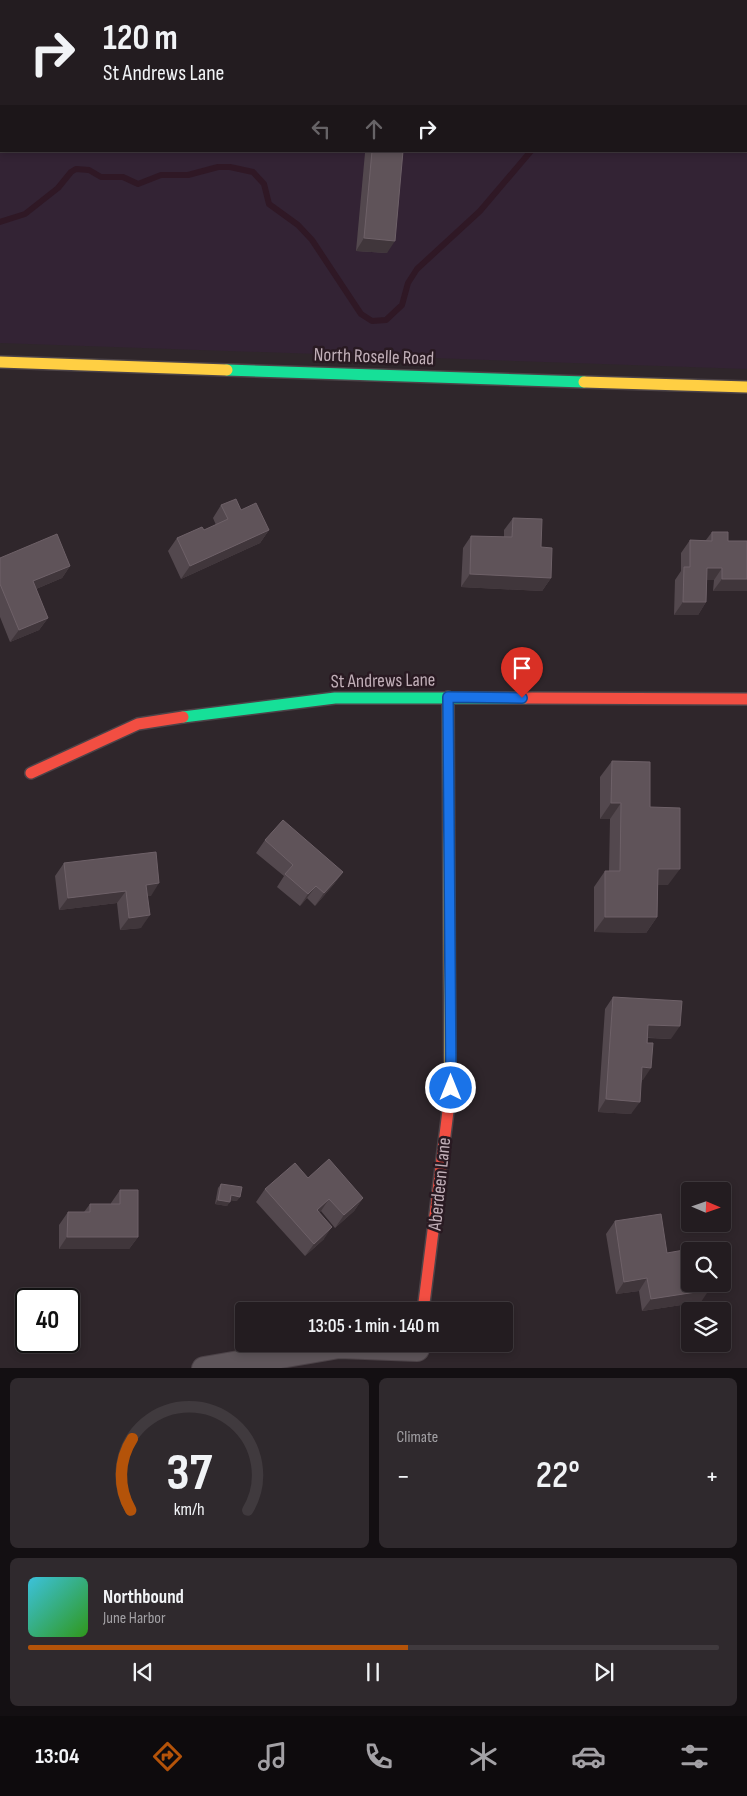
<!DOCTYPE html>
<html lang="en">
<head>
<meta charset="utf-8">
<style>
	:root { --surface:#231c20; --page:#2f292d; --text:#f1f3f6; --muted:#a3a1a5; --line:#403a3e; --accent:#b45309 }
	body { margin:0; font-family:"Sofia Sans Condensed",sans-serif; background:var(--page); color:var(--text); height:100vh; display:flex; flex-direction:column; font-size:19px; white-space:nowrap }
	* { box-sizing:border-box; margin:0 }
	p { font-size:16px; color:var(--muted) }
	.icon { flex:none; width:28px; height:28px; fill:none; stroke:currentColor; stroke-width:2; stroke-linecap:round; stroke-linejoin:round }
	.map { position:relative; height:1368px; overflow:hidden }
	.sheet { display:flex; flex-direction:column; gap:10px; padding:10px; background:#130f12; flex:1 }
	.sheet>* { flex:none }
	.guide { position:absolute; left:0px; top:0px; width:748px; height:152px; box-shadow:0 2px 8px #0003,0 0 0 1px var(--line); background:#231c20; color:var(--text); overflow:hidden }
	.needle { width:32px; rotate:92deg }
	.buttons { position:absolute; left:681px; top:1182px; display:grid; gap:10px }
	.buttons a { display:grid; place-items:center; width:50px; height:50px; border-radius:5px; background:var(--surface); box-shadow:0 2px 8px #0003,0 0 0 1px var(--line); font-size:25px }
	.speed { position:absolute; left:15px; top:1288px; display:flex; gap:10px; font-size:25px; font-weight:700; text-align:center }
	.speed>* { display:grid; place-content:center; width:65px; height:65px; border-radius:50%; background:var(--surface); box-shadow:0 2px 8px #0003,0 0 0 1px var(--line); line-height:1 }
	.speed .limit { border:2px solid #111; border-radius:8px; background:#fff; color:#111 }
	.pin { position:absolute; display:grid; place-items:center; width:42px; height:42px; color:#fff; margin:-51px -21px; border-radius:50% 50% 50% 0; rotate:-45deg; box-shadow:0 0 5px #0007 }
	.pin .icon { rotate:45deg }
	.me { position:absolute; width:55px; margin:-28px; rotate:0deg; stroke-linejoin:round; filter:drop-shadow(0 0 4px #0008) }
	.turn { display:flex; align-items:center; gap:18px; height:105px; padding:0 20px; font-size:22px }
	.turn .icon { width:65px; height:65px; stroke-width:2.5 }
	.turn b { display:block; font-size:35px; line-height:42px }
	.lanes { display:flex; align-items:center; height:48px; padding:0 20px; background:#0003; justify-content:center; gap:25px; direction:ltr }
	.lanes .off { opacity:.35 }
	.big { font-size:38px; font-weight:600; line-height:1.1 }
	.sheet .card { flex:1; display:flex; flex-direction:column; justify-content:center; gap:8px; min-width:0; padding:0 18px; border-radius:8px; background:var(--page) }
	.sheet .dial { align-items:center; gap:0 }
	.dial svg { height:130px; overflow:visible; fill:none; stroke:var(--line); stroke-width:7; stroke-linecap:round; text-anchor:middle }
	.dial text { fill:var(--text); stroke:none }
	.song { display:flex; align-items:center; gap:15px }
	.cover { width:60px; height:60px; border-radius:8px; background:linear-gradient(135deg,hsl(190 70% 55%),hsl(110 70% 35%)) }
	.played { height:5px; border-radius:2px; background:linear-gradient(90deg,var(--accent) 55%,var(--line) 55%) }
	.keys { display:flex; justify-content:space-around; direction:ltr }
	.heat { display:flex; justify-content:space-between; align-items:center; font-size:28px; direction:ltr }
	.sheet .tiles { flex:1; display:grid; gap:10px; grid-template-columns:1fr 1fr }
	.card:last-child { grid-column:span 2 }
	.trip { position:absolute; left:235px; top:1302px; width:278px; height:50px; border-radius:5px; background:var(--surface); box-shadow:0 2px 8px #0003,0 0 0 1px var(--line); font-weight:600; line-height:50px; text-align:center }
	.tabs { display:flex; height:80px; justify-content:space-around; align-items:center; background:#0e0b0d; color:var(--muted) }
	.tabs .icon { width:35px; height:35px }
	.tabs .active { color:var(--accent) }
	.tabs b { font-size:22px; color:var(--text) }
	.map>svg:first-child { display:block }
</style>
</head>
<body>
<div class="map">
<svg width="747" height="1369" viewBox="0 0 747 1369">
	<rect width="100%" height="100%" fill="#2f262b"/>
	<path fill="#332334" fill-rule="evenodd" d="M0 0H747V369L0 343ZM1 1H746V151H1Z"/>
	<g fill="none" stroke-linecap="round" stroke-linejoin="round">
		<g stroke="#2f1825" stroke-width="6">
			<path d="M699 1V0"/>
			<path d="M0 222 25 214 58 188 71 172 76 169 89 170 101 177H123L138 184 161 175H188L218 167H230L253 172 264 184 269 204 298 225 312 240 361 314 372 321 386 320 402 305 408 283 417 269 480 211 531 151"/>
		</g>
		<g stroke="#4c4348" stroke-width="26">
			<path id="street" d="M204 1369 339 1346 417 1349"/>
		</g>
		<g stroke="#4c4348" stroke-width="14">
			<g id="fast">
				<path d="M227 370 584 382"/>
				<path d="M183 717 335 698H525"/>
			</g>
		</g>
		<g stroke="#4c4348" stroke-width="14">
			<g id="slow">
				<path d="M0 362 227 370"/>
				<path d="M584 382 747 387"/>
				<path d="M448 697 450 1095"/>
			</g>
		</g>
		<g stroke="#4c4348" stroke-width="14">
			<g id="jam">
				<path d="M525 698 747 699"/>
				<path d="M31 773 138 724 183 717"/>
				<path d="M423 1311 450 1095"/>
			</g>
		</g>
		<use href="#street" stroke="#5e555a" stroke-width="24"/>
		<use href="#fast" stroke="#16e098" stroke-width="11"/>
		<use href="#slow" stroke="#ffcf43" stroke-width="11"/>
		<use href="#jam" stroke="#f24e42" stroke-width="11"/>
	</g>
	<g fill="#53484e">
		<path d="M366 151H403L387 253 356 251 365 153Z"/>
		<path d="M221 505 241 510 269 530 260 543 181 579 168 551 177 538 204 530 216 525 213 518Z"/>
		<path d="M513 518 541 547 551 578 542 591 461 587 463 548 471 536 504 537V530Z"/>
		<path d="M712 532 728 541H747V591H713L714 580H707L706 602 698 615H674L675 580 681 571V553L690 540H706Z"/>
		<path d="M0 558 70 566 62 578 36 589 48 618 39 630 10 642 0 617Z"/>
		<path d="M612 761 650 807 668 885H658L657 917 646 933 594 932V887L605 871H609L610 819H600V777Z"/>
		<path d="M265 840 343 872 334 884 315 906 307 898 300 906 277 887 284 876 256 853Z"/>
		<path d="M64 863 151 896H148L141 928 120 930 117 903 59 910 55 876Z"/>
		<path d="M613 997 671 1039 648 1038 643 1080H642L631 1114 598 1112 605 1009Z"/>
		<path d="M308 1178 363 1198 354 1211 335 1228 321 1211 319 1212 324 1239 305 1256 256 1202 265 1189Z"/>
		<path d="M221 1184 237 1201 230 1200 227 1206 215 1204 218 1188Z"/>
		<path d="M120 1190 138 1237 129 1249H59V1225L68 1212H84L90 1204H111V1203Z"/>
		<path d="M615 1221 687 1265 701 1302 642 1311 639 1291 616 1294 606 1234Z"/>
	</g>
	<g fill="#40363b">
		<path d="M364 238 395 241 387 253 356 251Z"/>
		<path d="M269 530 260 543 181 579 190 566Z"/>
		<path d="M70 566 62 578 24 594 33 581Z"/>
		<path d="M707 568H722L714 580H698Z"/>
		<path d="M470 574 551 578 542 591 461 587Z"/>
		<path d="M722 579H747V591H713Z"/>
		<path d="M683 602H706L698 615H674Z"/>
		<path d="M48 618 39 630 10 642 19 630Z"/>
		<path d="M611 803H621L610 819H600Z"/>
		<path d="M658 869H680L668 885H647Z"/>
		<path d="M343 872 334 884 315 906 324 893Z"/>
		<path d="M159 883 151 896 138 897 146 885Z"/>
		<path d="M316 886 307 898 300 906 308 894Z"/>
		<path d="M126 891 117 903 59 910 68 898Z"/>
		<path d="M150 915 141 928 120 930 129 918Z"/>
		<path d="M605 917H657L646 933 594 932Z"/>
		<path d="M648 1025 680 1026 671 1039 640 1037Z"/>
		<path d="M642 1067 651 1068 643 1080H634Z"/>
		<path d="M606 1099 640 1102 631 1114 598 1112Z"/>
		<path d="M231 1195 240 1197 237 1201 228 1200Z"/>
		<path d="M363 1198 354 1211 335 1228 344 1215Z"/>
		<path d="M329 1199 321 1211 308 1222 317 1210Z"/>
		<path d="M218 1200 230 1202 227 1206 215 1204Z"/>
		<path d="M332 1227 324 1239 305 1256 314 1244Z"/>
		<path d="M67 1237H138L129 1249H59Z"/>
		<path d="M647 1278 639 1291 616 1294 624 1282Z"/>
		<path d="M709 1290 701 1302 642 1311 651 1299Z"/>
	</g>
	<g fill="#5f5359" stroke="#6e6168">
		<path d="M372 151H403L395 241 364 238Z"/>
		<path d="M236 499 241 510 256 503 269 530 190 566 177 538 202 527 204 530 228 519 221 505Z"/>
		<path d="M513 518 542 519 541 547 552 548 551 578 470 574 471 536 512 537Z"/>
		<path d="M712 532H728V541H747V579H722V568H707L706 602H683L684 567H690V540L712 541Z"/>
		<path d="M57 534 70 566 33 581 48 618 19 630 0 584V558Z"/>
		<path d="M612 761 650 762V807L680 808V869H658L657 917H605V871H620L621 803H611Z"/>
		<path d="M283 820 343 872 324 893 316 886 308 894 285 874 293 865 265 840Z"/>
		<path d="M156 852 159 883 146 885 150 915 129 918 126 891 68 898 64 863Z"/>
		<path d="M613 997 682 1001 680 1026 648 1025 647 1043H653L651 1068 642 1067 640 1102 606 1099Z"/>
		<path d="M329 1159 363 1198 344 1215 329 1199 317 1210 332 1227 314 1244 265 1189 295 1163 308 1178Z"/>
		<path d="M221 1184 242 1187 240 1197 231 1195 230 1202 218 1200Z"/>
		<path d="M120 1190H138V1237H67L68 1212H90V1204H120Z"/>
		<path d="M661 1214 667 1253 684 1250 687 1265H690V1284H708L709 1290 651 1299 647 1278 624 1282 615 1221Z"/>
	</g>
	<g fill="none" stroke-linecap="round" stroke-linejoin="round">
		<g stroke="#114b97" stroke-width="12">
			<path id="route" d="M451 1088 448 697 522 698"/>
		</g>
		<use href="#route" stroke="#1a73e8" stroke-width="9"/>
	</g>
	<g text-anchor="middle" dominant-baseline="central" stroke-width="5" stroke-linejoin="round" paint-order="stroke">
		<g font-size="19" fill="#c1afb8" stroke="#291a22">
			<text transform="translate(374 357) rotate(2)">North Roselle Road</text>
			<text transform="translate(383 681) rotate(-1)">St Andrews Lane</text>
			<text transform="translate(440 1184) rotate(-84)">Aberdeen Lane</text>
		</g>
	</g>
</svg>
<div class="buttons">
<a><svg class="needle" viewBox="-14 -14 28 28"><path d="M0-13l5 13h-10z" fill="#e53935"/><path d="M0 13l5-13h-10z" fill="#a3a1a5"/></svg></a>
<a><svg class="icon" aria-label="search" viewBox="0 0 24 24"><circle cx="10" cy="10" r="6"/><path d="M15 15l6 6"/></svg></a>
<a><svg class="icon" aria-label="layers" viewBox="0 0 24 24"><path d="M12 4l9 5-9 5-9-5zM3 14l9 5 9-5"/></svg></a>
</div>
<div class="speed"><div class="limit">40</div></div>
<div class="pin" style="left:522px;top:698px;background:#d93025"><svg class="icon" aria-label="arrive" viewBox="0 0 24 24"><path d="M6 21V4h12l-3 4 3 4H6"/></svg></div>
<svg class="me" style="left:451px;top:1088px" viewBox="-20 -20 40 40"><circle r="17" fill="#1a73e8" stroke="#fff" stroke-width="3"/><path d="M0-11L8 9 0 5-8 9z" fill="#fff"/></svg>
<div class="trip">13:05 · 1 min · 140 m</div>
<div class="guide">
<div class="turn"><svg class="icon" aria-label="right" viewBox="0 0 24 24"><path d="M7 20v-9h11M14 6l5 5-5 5"/></svg><div><b>120 m</b>St Andrews Lane</div></div>
<div class="lanes"><svg class="icon off" aria-label="left" viewBox="0 0 24 24"><path d="M17 20v-9H6M10 6l-5 5 5 5"/></svg><svg class="icon off" aria-label="ahead" viewBox="0 0 24 24"><path d="M12 20V5M6 11l6-6 6 6"/></svg><svg class="icon" aria-label="right" viewBox="0 0 24 24"><path d="M7 20v-9h11M14 6l5 5-5 5"/></svg></div>
</div>
</div>
<section class="sheet">
<div class="tiles">
<div class="card dial"><svg viewBox="0 0 100 80">
<path d="M14 69A42 42 0 1 1 86 69"/>
<path d="M14 69A42 42 0 0 1 15 25" stroke="#b45309"/>
<text x="50" y="56" font-size="32" font-weight="700">37</text>
<text x="50" y="72" font-size="11">km/h</text>
</svg></div>
<div class="card"><p>Climate</p>
<div class="heat"><a>−</a><b class="big">22°</b><a>+</a></div>
</div>
<div class="card">
<div class="song"><i class="cover"></i><div><b>Northbound</b><p>June Harbor</p></div></div>
<div class="played"></div>
<div class="keys"><svg class="icon" aria-label="previous" viewBox="0 0 24 24"><path d="M18 5L8 12l10 7zM5 5v14"/></svg><svg class="icon" aria-label="pause" viewBox="0 0 24 24"><path d="M8 5v14M16 5v14"/></svg><svg class="icon" aria-label="next" viewBox="0 0 24 24"><path d="M6 5l10 7-10 7zM19 5v14"/></svg></div>
</div>
</div>
</section>
<nav class="tabs">
<b>13:04</b>
<svg class="icon active" aria-label="directions" viewBox="0 0 24 24"><path d="M12 3l9 9-9 9-9-9zM9 14v-3h6M13 9l2 2-2 2"/></svg>
<svg class="icon" aria-label="music" viewBox="0 0 24 24"><path d="M9 18V5l10-2v13"/><circle cx="6" cy="18" r="3"/><circle cx="16" cy="16" r="3"/></svg>
<svg class="icon" aria-label="phone" viewBox="0 0 24 24"><path d="M5 4h4l2 5-3 2q2 4 5 5l2-3 5 2v4C11 20 4 13 5 4z"/></svg>
<svg class="icon" aria-label="climate" viewBox="0 0 24 24"><path d="M12 3v18M4 7l16 10M4 17L20 7"/></svg>
<svg class="icon" aria-label="car" viewBox="0 0 24 24"><path d="M5 17H2v-5l4-1 3-4h7l3 4 3 1v5h-3M9 17h6M6 11h13"/><circle cx="7" cy="17" r="2"/><circle cx="17" cy="17" r="2"/></svg>
<svg class="icon" aria-label="filters" viewBox="0 0 24 24"><path d="M4 7h16M4 17h16"/><circle cx="9" cy="7" r="2"/><circle cx="15" cy="17" r="2"/></svg>
</nav>
</body>
</html>
